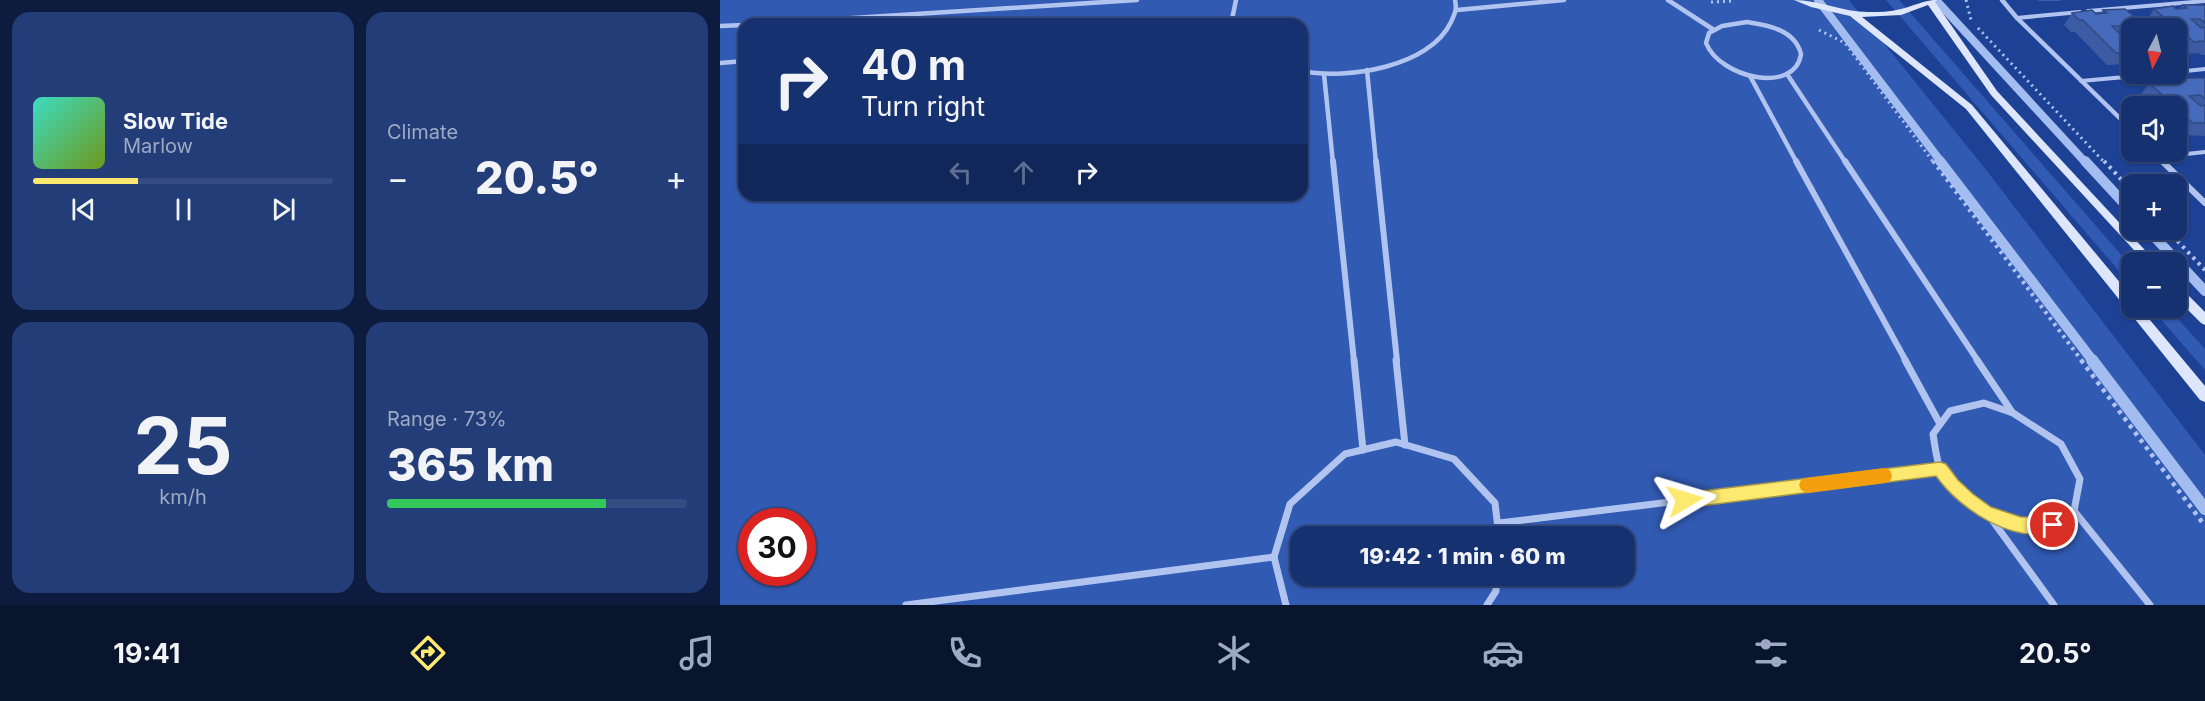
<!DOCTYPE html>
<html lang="en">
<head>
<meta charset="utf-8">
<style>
	:root { --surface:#163170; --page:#233d78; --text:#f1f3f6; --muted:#9ea9c3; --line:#354c83; --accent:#fee970 }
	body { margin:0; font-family:Inter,sans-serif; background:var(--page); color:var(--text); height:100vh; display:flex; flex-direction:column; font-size:22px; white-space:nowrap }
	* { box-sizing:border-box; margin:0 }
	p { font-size:20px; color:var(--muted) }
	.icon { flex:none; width:33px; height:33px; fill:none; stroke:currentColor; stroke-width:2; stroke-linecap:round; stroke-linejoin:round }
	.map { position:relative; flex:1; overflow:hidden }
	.panel { display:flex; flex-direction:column; gap:12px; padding:12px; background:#0c1b3e; width:720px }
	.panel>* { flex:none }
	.guide { position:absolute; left:18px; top:18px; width:570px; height:183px; border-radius:18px; box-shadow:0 2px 4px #0004,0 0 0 2px var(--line); background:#163170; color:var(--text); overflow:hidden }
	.needle { width:39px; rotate:187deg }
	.buttons { position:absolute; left:1401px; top:18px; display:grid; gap:12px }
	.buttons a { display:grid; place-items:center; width:66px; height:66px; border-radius:12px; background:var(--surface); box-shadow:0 2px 4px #0004,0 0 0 2px var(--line); font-size:30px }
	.speed { position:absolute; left:18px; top:508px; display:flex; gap:12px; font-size:30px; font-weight:700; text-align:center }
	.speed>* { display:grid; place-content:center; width:78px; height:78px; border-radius:50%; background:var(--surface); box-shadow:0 2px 4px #0004,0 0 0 2px var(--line); line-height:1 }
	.speed .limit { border:9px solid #d22; background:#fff; color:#111 }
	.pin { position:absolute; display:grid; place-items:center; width:51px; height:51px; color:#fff; margin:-26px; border:3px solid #fff; border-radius:50%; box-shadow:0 2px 6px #0007 }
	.me { position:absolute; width:66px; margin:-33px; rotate:83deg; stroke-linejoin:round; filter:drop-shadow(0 0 4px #0008) }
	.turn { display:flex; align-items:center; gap:21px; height:126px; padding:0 24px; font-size:27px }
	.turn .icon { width:78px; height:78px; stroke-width:2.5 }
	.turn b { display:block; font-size:42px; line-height:51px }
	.lanes { display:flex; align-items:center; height:57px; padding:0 24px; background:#0003; justify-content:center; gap:30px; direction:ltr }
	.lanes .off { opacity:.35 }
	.big { font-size:45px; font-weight:800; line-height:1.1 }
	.panel .tile { flex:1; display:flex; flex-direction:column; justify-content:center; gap:9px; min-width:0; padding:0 21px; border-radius:18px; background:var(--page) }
	.panel .dial { align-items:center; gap:0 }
	.dial b { font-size:78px; line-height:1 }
	.song { display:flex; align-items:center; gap:18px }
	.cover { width:72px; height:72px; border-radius:9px; background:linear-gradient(135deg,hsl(170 70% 55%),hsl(80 70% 35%)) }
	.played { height:6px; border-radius:3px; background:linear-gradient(90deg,var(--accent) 35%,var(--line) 35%) }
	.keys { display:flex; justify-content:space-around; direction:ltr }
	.heat { display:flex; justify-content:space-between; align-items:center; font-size:33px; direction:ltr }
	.charge { height:9px; border-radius:4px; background:linear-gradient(90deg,#34c759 73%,var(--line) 0) }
	.panel .tiles { flex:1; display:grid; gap:12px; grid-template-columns:repeat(2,1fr) }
	.trip { position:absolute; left:570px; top:526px; width:345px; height:60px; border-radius:18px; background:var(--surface); box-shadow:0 2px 4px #0004,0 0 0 2px var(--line); font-weight:800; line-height:60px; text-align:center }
	.menu { display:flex; height:96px; justify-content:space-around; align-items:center; background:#09142d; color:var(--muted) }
	.menu .icon { width:42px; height:42px }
	.menu .active { color:var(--accent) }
	.menu b { font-size:27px; color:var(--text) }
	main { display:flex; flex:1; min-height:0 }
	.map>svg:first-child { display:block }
</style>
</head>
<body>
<main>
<section class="panel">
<div class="tiles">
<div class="tile">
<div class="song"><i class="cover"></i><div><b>Slow Tide</b><p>Marlow</p></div></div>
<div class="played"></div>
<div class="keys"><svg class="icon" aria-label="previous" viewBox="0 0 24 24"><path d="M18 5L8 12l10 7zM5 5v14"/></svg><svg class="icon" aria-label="pause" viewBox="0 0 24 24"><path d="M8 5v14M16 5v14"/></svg><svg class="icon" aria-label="next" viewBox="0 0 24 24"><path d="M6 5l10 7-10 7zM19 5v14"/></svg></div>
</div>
<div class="tile"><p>Climate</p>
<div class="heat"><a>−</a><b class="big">20.5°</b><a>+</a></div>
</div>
<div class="tile dial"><b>25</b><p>km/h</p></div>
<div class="tile"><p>Range · 73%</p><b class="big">365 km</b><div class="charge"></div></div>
</div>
</section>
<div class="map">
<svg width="1485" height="605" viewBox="0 0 1485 605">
	<rect width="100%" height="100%" fill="#1d4195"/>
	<g fill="#315ab3" fill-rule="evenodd">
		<path d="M0 0H1129L1267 171 1485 455V605H0ZM24 24H582V195H24ZM32 522H82V573H32ZM580 537H904V576H580Z"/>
		<path d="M1166 0H1179L1411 266V285Z"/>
		<path d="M1431 308H1448L1485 349V370Z"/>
	</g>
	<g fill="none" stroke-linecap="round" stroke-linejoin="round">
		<g stroke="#a4bdf1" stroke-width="8">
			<path d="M1098 0 1222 163"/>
			<path d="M1216 0 1366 163"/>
		</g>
		<g stroke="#a4bdf1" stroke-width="10">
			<path d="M1220 161 1373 361"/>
			<path d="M1365 161 1412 212"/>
			<path d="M1428 230 1485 291"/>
		</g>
		<path stroke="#a4bdf1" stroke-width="12" d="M1372 360 1485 509"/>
		<g stroke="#b1c4ef" stroke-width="3" stroke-dasharray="2 4" stroke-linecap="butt">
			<path d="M1246 0 1251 20"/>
			<path d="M991 2 1013 1"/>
			<path d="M1258 28 1385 163"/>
			<path d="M1099 30 1125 43 1214 163"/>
		</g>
		<g stroke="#b1c4ef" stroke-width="4" stroke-dasharray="3 4.5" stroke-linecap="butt">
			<path d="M1213 161 1362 361"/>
			<path d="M1384 161 1412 191"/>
			<path d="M1447 230 1485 270"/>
		</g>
		<path stroke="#b1c4ef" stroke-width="4.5" stroke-dasharray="4 5" stroke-linecap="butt" d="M1361 360 1485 526"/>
		<g stroke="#b1c4ef" stroke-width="4">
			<path d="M1368 11 1485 1"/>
			<path d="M1297 18 1360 12"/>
			<path d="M1456 72 1485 69"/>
			<path d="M1361 81 1438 74"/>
			<path d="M1438 157 1485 152"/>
		</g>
		<g stroke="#b1c4ef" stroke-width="4.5">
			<path d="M948 0 994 30"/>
			<path d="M1282 0 1297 18 1412 130"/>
			<path d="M737 10 844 0"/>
			<path d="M1027 22C1048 25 1075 30 1081 54 1075 95 1000 78 986 43L989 33 1002 26Z"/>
			<path d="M38 24 417 0"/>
			<path d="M511 24 516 0"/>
			<path d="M0 26 24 25"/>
			<path d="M0 63 24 61"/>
			<path d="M647 70 656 163"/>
			<path d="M582 71C627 80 710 67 731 22 735 13 737 10 735 0"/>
			<path d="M604 74 613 163"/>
			<path d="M1067 74 1126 163"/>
			<path d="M1030 76 1077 163"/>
			<path d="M1433 152 1444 163"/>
		</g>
		<g stroke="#b1c4ef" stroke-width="6">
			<path d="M613 161 634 361"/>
			<path d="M656 161 677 361"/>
			<path d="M1076 161 1186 361"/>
			<path d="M1125 161 1258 361"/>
			<path d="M1442 161 1485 203"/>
		</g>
		<g stroke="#b1c4ef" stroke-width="7">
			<path d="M634 360 643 450"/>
			<path d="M676 360 685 445"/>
			<path d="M1185 360 1220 424"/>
			<path d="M1257 360 1292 412"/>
			<path d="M1264 403 1293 413 1341 444 1360 479 1354 511C1347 515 1338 524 1331 525 1290 530 1240 507 1221 470 1216 460 1215 445 1213 434L1230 411Z"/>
			<path d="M1354 511 1430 605"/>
			<path d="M1267 513 1334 605"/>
			<path d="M779 523 1220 469"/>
			<path d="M186 605 554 557"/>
			<path d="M566 605 554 557 570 504 625 454 676 442 734 459 775 503 779 537"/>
			<path d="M767 605 776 591V576"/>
		</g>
		<g fill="#dee6fb" fill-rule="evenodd">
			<path d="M1074 0C1099 0 1123 12 1148 12 1159 12 1170 12 1181 9 1194 6 1204 0 1217 0L1215 2 1277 91 1436 262H1425L1271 95 1208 5 1181 15 1142 17 1252 105 1412 297V308H1420L1485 386V402L1480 400 1246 109 1130 16 1091 7Z"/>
			<path d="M1456 286 1460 287 1485 312V325L1481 323 1456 298Z"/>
		</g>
	</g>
	<g fill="#3c5ba2">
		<path d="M1317 0H1341V1H1318Z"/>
		<path d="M1463 5H1485V55H1481L1479 53 1465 54 1456 47V28H1434L1426 21 1434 9 1460 8Z"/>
		<path d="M1383 10 1412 28V62L1410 64 1387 65 1355 32H1351L1344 25 1352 13H1380Z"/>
		<path d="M1461 78H1485V136L1462 135 1456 130V106H1431L1420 96 1429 83H1438L1441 80 1453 82H1458Z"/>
	</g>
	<g fill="#466abc" stroke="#314a84" stroke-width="1.5" fill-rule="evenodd">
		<path d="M1463 5H1485V23L1480 19H1471L1481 28 1485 27V41L1474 42 1434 9 1453 6 1456 9 1467 8Z"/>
		<path d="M1405 9 1427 28H1412V52L1396 53 1363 20H1359L1352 13 1372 10 1376 14 1387 13 1383 10ZM1392 26H1400L1410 34 1401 35Z"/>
		<path d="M1461 78H1485V99L1480 95 1469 96 1481 106 1485 105V123H1473L1456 108V106H1455L1429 83 1443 82 1441 80 1449 79 1453 82 1465 81Z"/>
	</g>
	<path fill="#fee970" stroke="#a59749" stroke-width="1.5" d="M1220 462 1226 464 1238 480 1253 494 1271 507 1301 517H1333L1339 519 1341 525 1339 530C1296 547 1240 510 1216 476L965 508 959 506 957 500 959 495 965 493Z"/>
	<path fill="#f59e0b" d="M1164 468 1170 470 1172 476 1170 481 1164 483 1087 493 1081 490 1079 485 1081 480 1087 478Z"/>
</svg>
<div class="buttons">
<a><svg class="needle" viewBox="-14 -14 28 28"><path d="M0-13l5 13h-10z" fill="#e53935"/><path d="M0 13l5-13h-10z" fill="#9ea9c3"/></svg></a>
<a><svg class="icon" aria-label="sound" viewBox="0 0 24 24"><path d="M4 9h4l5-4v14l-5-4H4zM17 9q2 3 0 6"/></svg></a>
<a>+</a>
<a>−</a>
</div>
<div class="speed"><div class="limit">30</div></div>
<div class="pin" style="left:1333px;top:525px;background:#d93025"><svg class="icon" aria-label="arrive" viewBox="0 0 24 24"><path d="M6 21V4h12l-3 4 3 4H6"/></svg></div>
<svg class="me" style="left:965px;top:500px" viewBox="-20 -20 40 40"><path d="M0-17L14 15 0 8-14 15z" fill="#fee970" stroke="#fff" stroke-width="4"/></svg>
<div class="trip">19:42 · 1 min · 60 m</div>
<div class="guide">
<div class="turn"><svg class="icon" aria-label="right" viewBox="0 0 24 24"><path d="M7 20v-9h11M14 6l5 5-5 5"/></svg><div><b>40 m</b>Turn right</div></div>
<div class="lanes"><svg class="icon off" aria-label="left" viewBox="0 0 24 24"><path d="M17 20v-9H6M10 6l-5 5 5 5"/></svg><svg class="icon off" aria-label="ahead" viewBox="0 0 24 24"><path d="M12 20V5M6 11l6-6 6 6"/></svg><svg class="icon" aria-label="right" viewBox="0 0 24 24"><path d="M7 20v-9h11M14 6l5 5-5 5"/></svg></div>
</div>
</div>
</main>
<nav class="menu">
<b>19:41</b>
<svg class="icon active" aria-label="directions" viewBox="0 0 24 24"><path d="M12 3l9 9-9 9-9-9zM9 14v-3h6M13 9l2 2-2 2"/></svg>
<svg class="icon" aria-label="music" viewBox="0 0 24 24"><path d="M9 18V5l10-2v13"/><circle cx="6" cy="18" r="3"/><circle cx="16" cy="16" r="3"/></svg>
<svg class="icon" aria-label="phone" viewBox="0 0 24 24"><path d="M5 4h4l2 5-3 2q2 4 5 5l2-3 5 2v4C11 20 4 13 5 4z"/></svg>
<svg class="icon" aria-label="climate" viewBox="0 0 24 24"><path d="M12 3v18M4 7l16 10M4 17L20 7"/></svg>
<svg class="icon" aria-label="car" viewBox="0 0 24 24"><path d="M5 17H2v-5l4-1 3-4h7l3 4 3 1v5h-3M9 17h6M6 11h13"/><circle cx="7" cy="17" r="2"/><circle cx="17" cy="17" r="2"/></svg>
<svg class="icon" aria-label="filters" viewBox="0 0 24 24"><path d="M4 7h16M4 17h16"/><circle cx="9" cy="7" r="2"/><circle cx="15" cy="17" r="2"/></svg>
<b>20.5°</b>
</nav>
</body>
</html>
